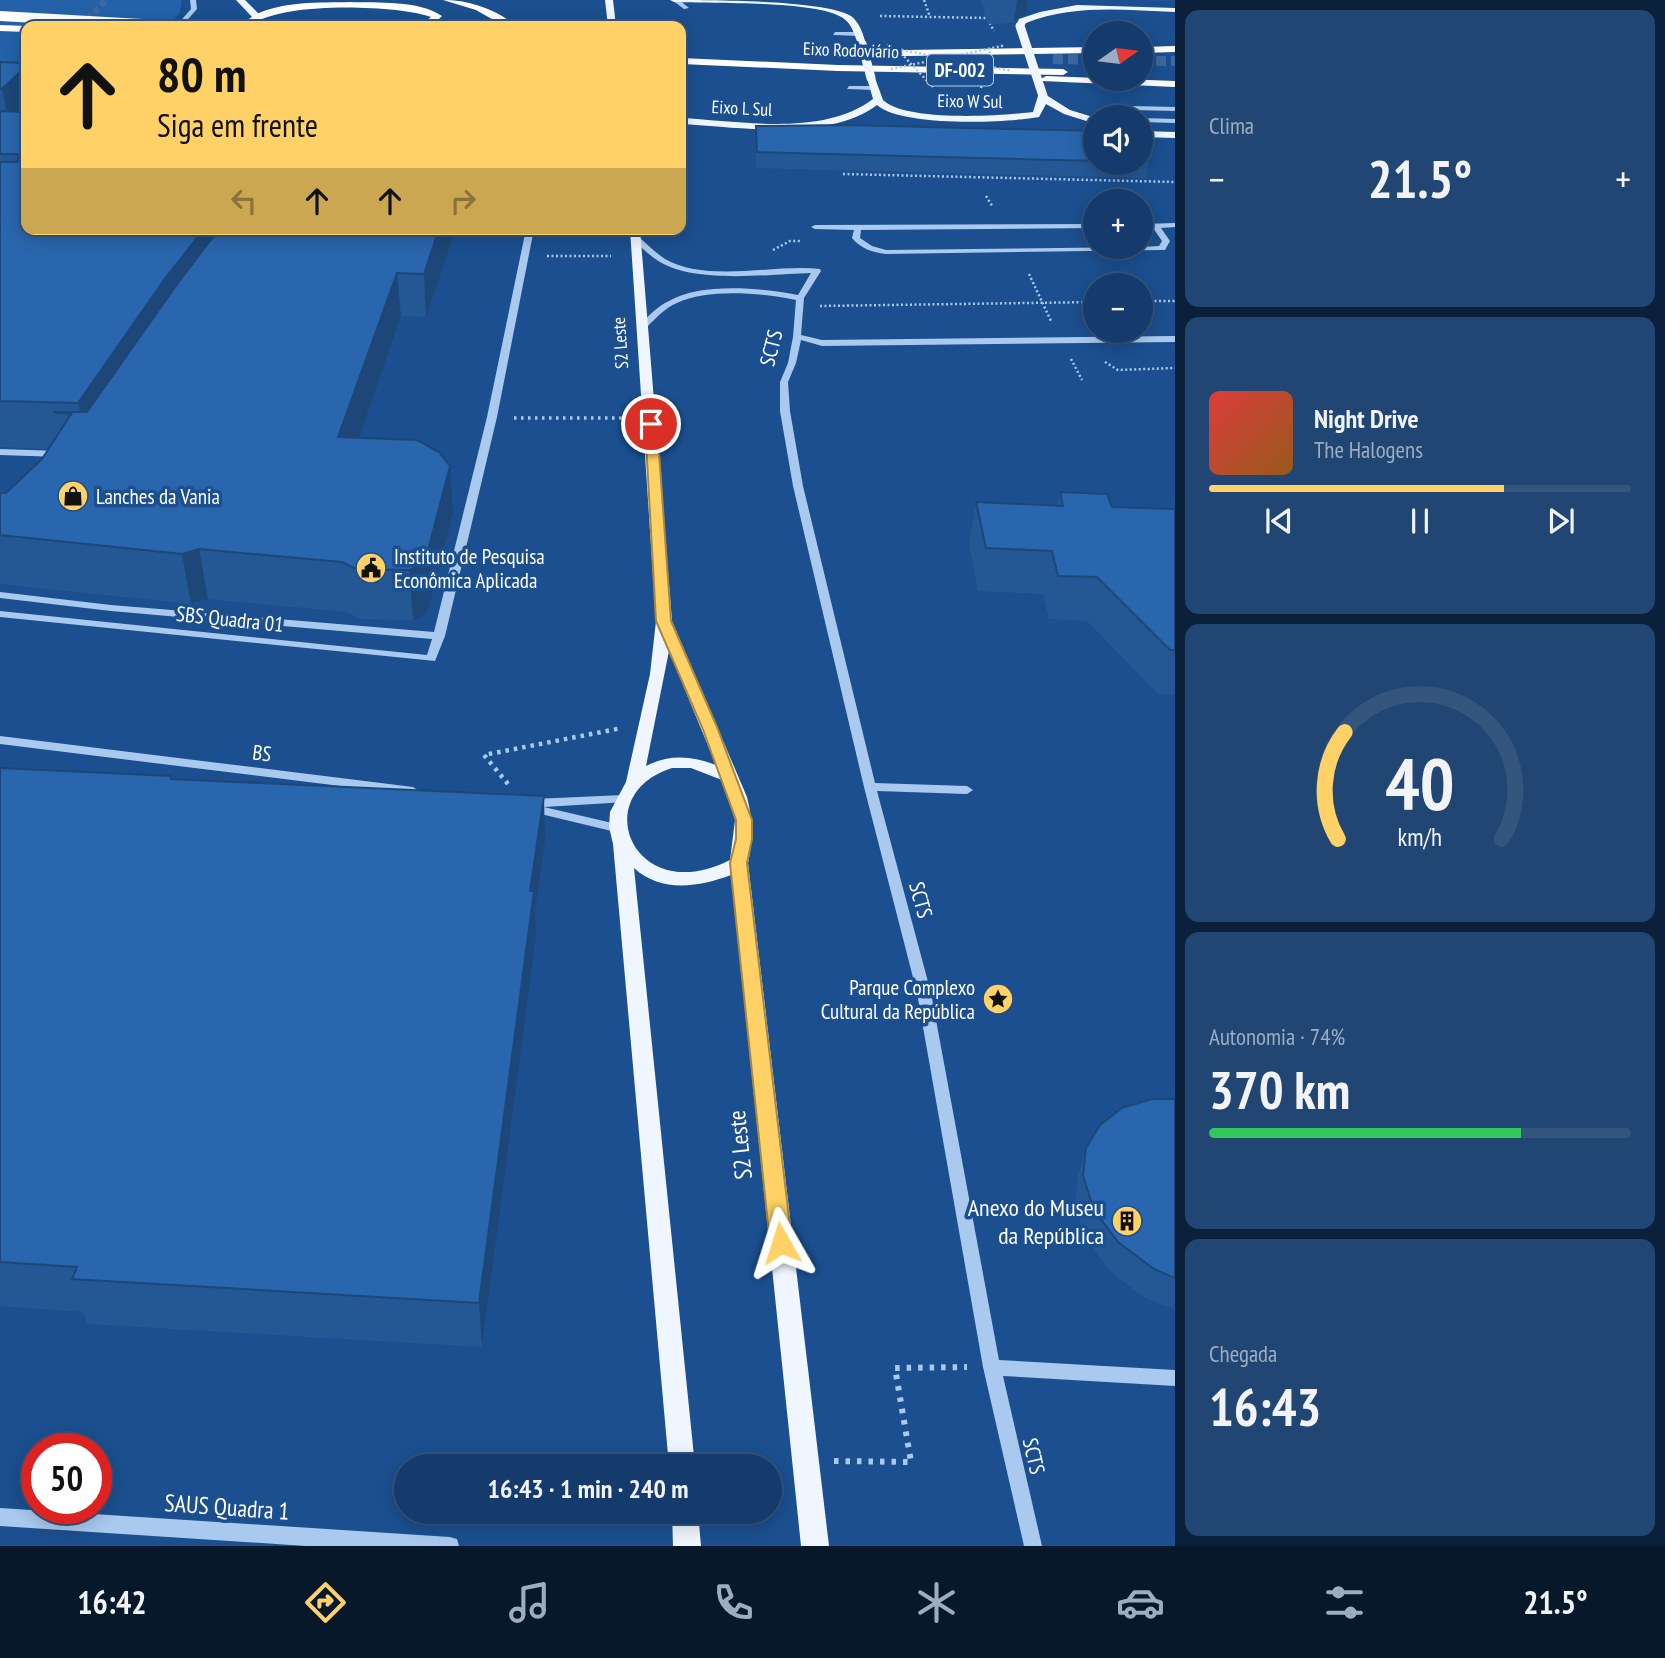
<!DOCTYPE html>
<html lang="pt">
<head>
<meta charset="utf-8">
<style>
	:root { --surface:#143b6b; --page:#214673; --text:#f1f3f6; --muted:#9dadc1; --line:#33557e; --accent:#ffd166 }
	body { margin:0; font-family:"PT Sans Narrow",sans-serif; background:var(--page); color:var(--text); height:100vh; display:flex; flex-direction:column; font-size:26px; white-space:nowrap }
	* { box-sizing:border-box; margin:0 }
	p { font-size:23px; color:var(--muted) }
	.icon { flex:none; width:38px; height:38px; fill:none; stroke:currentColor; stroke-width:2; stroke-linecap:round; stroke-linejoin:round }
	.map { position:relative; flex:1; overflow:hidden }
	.drawer { display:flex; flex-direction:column; gap:10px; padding:10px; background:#0b203b; width:490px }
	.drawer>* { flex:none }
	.top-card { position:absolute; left:21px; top:21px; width:665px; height:214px; border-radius:14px; box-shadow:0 4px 18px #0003,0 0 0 2px var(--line); background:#ffd166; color:#111; overflow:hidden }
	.needle { width:46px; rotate:76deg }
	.buttons { position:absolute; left:1083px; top:21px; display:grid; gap:14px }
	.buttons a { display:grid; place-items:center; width:70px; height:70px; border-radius:50%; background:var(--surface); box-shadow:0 4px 18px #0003,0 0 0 2px var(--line); font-size:35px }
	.speed { position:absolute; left:21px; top:1433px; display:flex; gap:14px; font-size:35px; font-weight:700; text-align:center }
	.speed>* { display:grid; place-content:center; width:91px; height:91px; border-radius:50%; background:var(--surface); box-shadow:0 4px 18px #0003,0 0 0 2px var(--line); line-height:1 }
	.speed .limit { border:10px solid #d22; background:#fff; color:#111 }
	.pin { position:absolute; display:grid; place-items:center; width:60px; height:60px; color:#fff; margin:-30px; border:4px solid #fff; border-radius:50%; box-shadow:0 2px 7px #0007 }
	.me { position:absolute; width:77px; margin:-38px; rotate:354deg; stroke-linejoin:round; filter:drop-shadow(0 0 5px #0008) }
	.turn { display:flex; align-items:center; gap:24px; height:147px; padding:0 21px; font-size:32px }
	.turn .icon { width:91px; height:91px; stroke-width:2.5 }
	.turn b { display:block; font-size:49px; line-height:60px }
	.lanes { display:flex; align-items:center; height:66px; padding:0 21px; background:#0003; justify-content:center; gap:35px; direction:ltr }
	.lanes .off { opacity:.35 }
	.big { font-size:52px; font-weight:700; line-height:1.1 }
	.drawer .tile { flex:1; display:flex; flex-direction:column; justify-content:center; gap:10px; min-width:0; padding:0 24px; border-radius:14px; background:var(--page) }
	.drawer .dial { align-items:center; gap:0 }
	.dial svg { height:182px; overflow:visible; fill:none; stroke:var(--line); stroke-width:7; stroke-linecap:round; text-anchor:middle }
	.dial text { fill:var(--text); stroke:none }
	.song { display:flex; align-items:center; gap:21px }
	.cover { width:84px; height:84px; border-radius:10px; background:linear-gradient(135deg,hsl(0 70% 55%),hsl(30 70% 35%)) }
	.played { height:7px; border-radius:4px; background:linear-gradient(90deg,var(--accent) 70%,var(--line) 70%) }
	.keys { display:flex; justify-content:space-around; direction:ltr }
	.heat { display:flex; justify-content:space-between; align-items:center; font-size:38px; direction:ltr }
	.charge { height:10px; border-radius:5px; background:linear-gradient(90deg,#34c759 74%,var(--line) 0) }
	.trip { position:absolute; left:394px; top:1454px; width:388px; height:70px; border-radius:35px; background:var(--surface); box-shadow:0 4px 18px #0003,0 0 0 2px var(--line); font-weight:700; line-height:70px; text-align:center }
	.dock { display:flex; height:112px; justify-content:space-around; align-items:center; background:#08182b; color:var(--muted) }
	.dock .icon { width:49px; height:49px }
	.dock .selected { color:var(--accent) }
	.dock b { font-size:32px; color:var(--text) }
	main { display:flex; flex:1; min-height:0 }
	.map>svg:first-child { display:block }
</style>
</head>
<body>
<main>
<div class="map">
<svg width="1175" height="1546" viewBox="0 0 1175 1546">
	<rect width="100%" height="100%" fill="#1b4f8f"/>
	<path fill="#2461a8" d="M0 0H181L182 2 179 14 167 26H26V73L0 72Z"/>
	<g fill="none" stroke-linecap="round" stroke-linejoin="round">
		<path stroke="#3d69a0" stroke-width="6" stroke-dasharray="6 3.5" stroke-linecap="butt" d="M81 26 106 0"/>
		<g stroke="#3d69a0" stroke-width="10" stroke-dasharray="10 5" stroke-linecap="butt">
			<path d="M1053 59 1096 60"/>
			<path d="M1141 61H1175"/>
		</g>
		<g stroke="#a9c9ee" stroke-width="2.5" stroke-dasharray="2 2.5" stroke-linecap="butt">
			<path d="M924 0 930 17"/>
			<path d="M880 16 987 18 994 31"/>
			<path d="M843 174 1175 182"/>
			<path d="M986 196 993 207"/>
			<path d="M773 250 790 241H800"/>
			<path d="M547 256H611"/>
			<path d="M1029 274 1051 321"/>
			<path d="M1141 301H1175"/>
			<path d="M820 306 1096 302"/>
			<path d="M1071 359 1082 380"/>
			<path d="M1105 362 1118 370 1175 368"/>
		</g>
		<path stroke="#a9c9ee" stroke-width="3.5" stroke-dasharray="2.5 4.5" stroke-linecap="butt" d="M514 418H623"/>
		<path stroke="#a9c9ee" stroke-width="4.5" stroke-dasharray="3.5 5" stroke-linecap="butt" d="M508 784 484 755 622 728"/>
		<path stroke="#a9c9ee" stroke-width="6" stroke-dasharray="4.5 7" stroke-linecap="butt" d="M834 1461 911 1462 895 1368 967 1367"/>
		<g fill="#a9c9ee" fill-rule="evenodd">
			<path d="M190 0H196L197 9 182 26H176L191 9Z"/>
			<path d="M672 0H679L689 8 684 9Z"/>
			<path d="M835 32H860L863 34 860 36 833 35Z"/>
			<path d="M849 86H874L877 88 874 90 847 89Z"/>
			<path d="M1132 106 1175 107V111L1133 110 1129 112 1132 117H1126L1122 111Z"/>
			<path d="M1141 118 1175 119V123L1141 122Z"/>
			<path d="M1175 223V227L1161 228 1170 241 1165 250H1162L886 254C872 252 861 249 852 238L854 230 815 229 811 227 815 225 1096 224V228L861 230 860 238 872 246 886 250 1141 247 1159 246 1162 241 1153 228H1141V224Z"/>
			<path d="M526 229H534L497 417 445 636 435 661 0 617V611L427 655 432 639 111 611 0 598V592L111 605 434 632 487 417Z"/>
			<path d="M634 238H640C648 245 656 253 665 259 706 283 774 264 820 269L821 271 804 298 801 335 822 340 1175 336V342L822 346 801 340 796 363 788 382 790 411 803 486 875 783 967 786 973 790 967 794 877 791 931 993 999 1360 1175 1370V1386L1003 1376 1042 1546H1024L983 1367 917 993 864 787 793 486 780 411V382L788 363 793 337 796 300C762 293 708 288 677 303 665 308 656 318 647 327L640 325C648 316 658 306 669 301 702 282 761 288 798 295L811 273C769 274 697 284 660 262 651 257 643 248 634 242Z"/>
			<path d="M0 449 59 451 64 454 59 457 0 455Z"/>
			<path d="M0 736 413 787 419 791 413 795 0 744Z"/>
			<path d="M623 795 629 799 627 802 544 807 625 826 626 829 620 833 528 811 522 807 534 799Z"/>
			<path d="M0 1508 450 1537 457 1539 459 1546H306L0 1526Z"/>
		</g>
		<g fill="#f0f6ff" fill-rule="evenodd">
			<path d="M236 0H245L259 14V18H253Z"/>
			<path d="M605 0H613L616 26H608Z"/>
			<path d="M670 0C709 0 823 0 851 16 860 23 863 34 866 44L859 46C854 35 853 25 843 18 817 0 710 4 674 2Z"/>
			<path d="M1077 5 1175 8V12C1124 10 1074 4 1026 23L1023 28 1016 26 1019 19 1040 12Z"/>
			<path d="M871 75 875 78 883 100C906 122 1001 116 1033 112L1038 96 1043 93 1070 110 1096 118V124L1064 114 1046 104 1039 117C1006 123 901 127 877 105 828 142 739 127 681 124V118C740 121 823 137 873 99L867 78Z"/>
			<path d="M1141 131 1175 132V138L1141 137Z"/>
			<path d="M630 229H640L672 621 747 797C753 821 753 839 748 863L829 1546H801L731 875C699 887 661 893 634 868L695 1466H669L613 844 609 827 610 812 626 782 650 674 656 621ZM669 651 716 765C692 756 670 754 646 766ZM672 768H691L722 780 735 820 730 860C634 909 586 795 672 768Z"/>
			<path d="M672 1512H698L701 1546H673Z"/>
		</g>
		<g fill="#fff" fill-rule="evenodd">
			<path d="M443 0C469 0 496 9 516 26H504L476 10Z"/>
			<path d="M350 2C378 3 418 0 442 16L432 26H420L431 17C397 5 278 1 251 26H241C264 0 317 3 350 2Z"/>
			<path d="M0 25 27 26 26 32 0 31Z"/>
			<path d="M1175 46V52L1141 53V47Z"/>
			<path d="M1096 47V53L842 57 837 54 842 51Z"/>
			<path d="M681 58 838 65 1063 69 1068 72 1063 75 838 71 681 64Z"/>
			<path d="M1046 76 1175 81V87L1042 81 1041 79Z"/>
		</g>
		<g stroke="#a9c9ee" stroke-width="2.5" stroke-dasharray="2 2.5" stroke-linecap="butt">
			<path d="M886 44 897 49 933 87"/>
			<path d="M897 49 1012 71"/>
			<path d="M891 69 1002 46 1001 43"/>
			<path d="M981 88 991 48"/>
		</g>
		<g stroke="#f0f6ff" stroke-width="9">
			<path d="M1020 26 1043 96"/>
			<path d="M862 44 871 78"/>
		</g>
		<path stroke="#fff" stroke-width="10" d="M0 16 177 26"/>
	</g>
	<g fill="#245895">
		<path d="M981 0H1028L1026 14 1018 17 1014 23 987 24Z"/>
		<path d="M1129 0H1175V1Z"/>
		<path d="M0 62 26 63V110L25 112 26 229H456L426 317 401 316 359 437 453 514 429 608 423 616 413 620 361 619 347 612 208 599 191 604 0 584V493H6L42 459 48 449 0 447Z"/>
		<path d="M756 126 1096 131V163H1141V146L1149 162 1146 178 756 168Z"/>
		<path d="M1060 492 1112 507 1175 509V695L1158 694 1087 621 1049 619 1043 594 978 591 969 544 976 502 1057 505Z"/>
		<path d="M0 768 172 779 545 841 535 912 536 937 482 1347 87 1324 83 1312 0 1306Z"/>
		<path d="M1175 1099V1310L1143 1297 1109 1270 1085 1238 1075 1204 1078 1176 1086 1148Z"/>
	</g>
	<g fill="#1d4779">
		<path d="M1017 0H1028L1026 14 1018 17 1014 23Z"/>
		<path d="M26 66V110L10 127 2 89Z"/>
		<path d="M204 229H242L88 450 78 403 166 277Z"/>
		<path d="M439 229H456L426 317 424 274Z"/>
		<path d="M397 273 401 316 343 484 338 437Z"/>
		<path d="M450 466 453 514 429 608 423 616 413 620 409 570Z"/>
		<path d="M199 549 208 599 191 604 182 554Z"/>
		<path d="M544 796 545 841 535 912 536 937 482 1347 479 1303 530 891Z"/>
	</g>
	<g fill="#2a66ad" stroke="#1d4779" stroke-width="2">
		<path d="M0 62 26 63V66L2 89H0Z"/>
		<path d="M0 111 26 112V229H204L166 277 78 403 0 401V162H17L20 156 17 154H0Z"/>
		<path d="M846 125 1096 131V161L757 152 756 126Z"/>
		<path d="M1141 146 1149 162H1141Z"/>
		<path d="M219 229H439L424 274 397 273 338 437 417 440 439 452 450 466 426 558 419 566 409 570 356 569 342 562 199 549 182 554 0 535V493H6L42 459 71 414 53 412H87L178 283Z"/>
		<path d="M1060 492 1107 494 1112 507 1175 509V650H1170L1097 577 1058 576 1052 551 986 548 976 502 1063 506Z"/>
		<path d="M0 768 171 776V779L544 796 530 891H534L479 1303 72 1279 77 1267 0 1262Z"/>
		<path d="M1152 1099H1175V1278L1154 1269 1118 1242 1094 1210 1083 1176 1086 1148 1100 1125 1122 1108Z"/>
	</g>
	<path fill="#ffd166" stroke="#a68842" stroke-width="2" d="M651 420 657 424 671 621 717 727 752 820V839L747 863 792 1243 789 1249 781 1252 774 1249 770 1243 730 863 736 839V820L702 727 656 621 645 424Z"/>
	<defs>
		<g id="shop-disc" transform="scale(1.575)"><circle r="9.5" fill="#ffd166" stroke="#1b4f8f"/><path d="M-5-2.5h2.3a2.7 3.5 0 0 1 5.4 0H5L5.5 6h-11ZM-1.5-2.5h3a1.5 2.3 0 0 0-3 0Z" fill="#111"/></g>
		<g id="civic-disc" transform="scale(1.575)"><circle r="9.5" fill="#ffd166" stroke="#1b4f8f"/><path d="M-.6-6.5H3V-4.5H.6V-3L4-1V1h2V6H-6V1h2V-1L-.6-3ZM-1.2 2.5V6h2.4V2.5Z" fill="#111"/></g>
		<g id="sight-disc" transform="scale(1.575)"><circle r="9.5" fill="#ffd166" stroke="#1b4f8f"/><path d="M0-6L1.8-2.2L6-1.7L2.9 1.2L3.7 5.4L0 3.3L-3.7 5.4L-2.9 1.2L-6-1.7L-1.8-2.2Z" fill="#111"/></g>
		<g id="building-disc" transform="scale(1.575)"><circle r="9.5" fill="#ffd166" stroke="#1b4f8f"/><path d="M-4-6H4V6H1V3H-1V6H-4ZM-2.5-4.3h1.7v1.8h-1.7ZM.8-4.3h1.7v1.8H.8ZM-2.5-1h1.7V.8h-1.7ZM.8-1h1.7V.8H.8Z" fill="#111"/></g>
	</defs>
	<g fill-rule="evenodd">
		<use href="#shop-disc" x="73" y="496"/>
		<use href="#civic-disc" x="371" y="568"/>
		<use href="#sight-disc" x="998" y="999"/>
		<use href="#building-disc" x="1127" y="1221"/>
	</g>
	<g text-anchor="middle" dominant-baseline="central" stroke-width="7" stroke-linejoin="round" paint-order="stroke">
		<g font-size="18" fill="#fff" stroke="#1b4f8f">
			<text transform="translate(851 50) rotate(2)">Eixo Rodoviário</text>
			<text transform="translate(970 101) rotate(1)">Eixo W Sul</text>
			<text transform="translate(742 108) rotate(3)">Eixo L Sul</text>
			<text transform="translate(620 343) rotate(-94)">S2 Leste</text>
		</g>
		<rect fill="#1b4f8f" stroke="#bbcadd" stroke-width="2" x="927" y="54.5" width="66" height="31" rx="5"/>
		<g font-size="19" font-weight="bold" fill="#fff">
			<text x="960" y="70">DF-002</text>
		</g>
		<g font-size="21" fill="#fff" stroke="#1b4f8f">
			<text transform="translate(771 348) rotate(-76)">SCTS</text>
			<text transform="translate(230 619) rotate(6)">SBS Quadra 01</text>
			<text transform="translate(262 753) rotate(7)">BS</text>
			<text transform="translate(921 900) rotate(75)">SCTS</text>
			<text transform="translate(1034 1456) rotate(77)">SCTS</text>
		</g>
		<g font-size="21" fill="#fff" stroke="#1b4f8f" text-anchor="start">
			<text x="96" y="496">Lanches da Vania</text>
			<text x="394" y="556">Instituto de Pesquisa<tspan x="394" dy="24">Econômica Aplicada</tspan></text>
			<text x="975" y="987" text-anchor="end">Parque Complexo<tspan x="975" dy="24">Cultural da República</tspan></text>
		</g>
		<g font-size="24" fill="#fff" stroke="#1b4f8f">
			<text transform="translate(740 1145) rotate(-96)">S2 Leste</text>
			<text transform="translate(227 1507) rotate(4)">SAUS Quadra 1</text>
		</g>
		<g font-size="24" fill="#fff" stroke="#1b4f8f" text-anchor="end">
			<text x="1104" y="1207">Anexo do Museu<tspan x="1104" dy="28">da República</tspan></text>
		</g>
	</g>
</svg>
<div class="buttons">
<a><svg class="needle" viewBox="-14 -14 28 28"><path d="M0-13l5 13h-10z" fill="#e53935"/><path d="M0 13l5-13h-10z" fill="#9dadc1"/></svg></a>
<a><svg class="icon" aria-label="sound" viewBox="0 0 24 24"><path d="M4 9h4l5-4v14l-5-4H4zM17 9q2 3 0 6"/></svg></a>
<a>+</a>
<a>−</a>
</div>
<div class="speed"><div class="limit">50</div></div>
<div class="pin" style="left:651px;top:424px;background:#d93025"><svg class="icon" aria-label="arrive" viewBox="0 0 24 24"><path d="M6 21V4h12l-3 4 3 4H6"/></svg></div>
<svg class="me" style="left:781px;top:1243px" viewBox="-20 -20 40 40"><path d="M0-17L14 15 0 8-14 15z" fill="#ffd166" stroke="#fff" stroke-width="4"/></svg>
<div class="trip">16:43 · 1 min · 240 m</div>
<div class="top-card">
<div class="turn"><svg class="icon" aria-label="ahead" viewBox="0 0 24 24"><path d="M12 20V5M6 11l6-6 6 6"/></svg><div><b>80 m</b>Siga em frente</div></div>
<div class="lanes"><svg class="icon off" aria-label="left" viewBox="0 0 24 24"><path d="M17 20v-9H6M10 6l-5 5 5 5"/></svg><svg class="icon" aria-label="ahead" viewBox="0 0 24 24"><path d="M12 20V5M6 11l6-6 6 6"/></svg><svg class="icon" aria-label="ahead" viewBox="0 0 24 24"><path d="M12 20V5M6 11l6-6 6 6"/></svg><svg class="icon off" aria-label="right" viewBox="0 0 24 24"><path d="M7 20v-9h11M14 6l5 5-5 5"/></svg></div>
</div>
</div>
<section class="drawer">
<div class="tile"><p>Clima</p>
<div class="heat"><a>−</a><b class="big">21.5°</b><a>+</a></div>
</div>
<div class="tile">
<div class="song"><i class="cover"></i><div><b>Night Drive</b><p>The Halogens</p></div></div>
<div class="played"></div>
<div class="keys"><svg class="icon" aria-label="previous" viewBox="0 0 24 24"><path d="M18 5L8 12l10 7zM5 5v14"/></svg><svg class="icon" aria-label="pause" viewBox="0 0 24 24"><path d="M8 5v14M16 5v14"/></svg><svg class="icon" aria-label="next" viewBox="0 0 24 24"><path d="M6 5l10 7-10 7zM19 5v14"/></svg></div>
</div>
<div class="tile dial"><svg viewBox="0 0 100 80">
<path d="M14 69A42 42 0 1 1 86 69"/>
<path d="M14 69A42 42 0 0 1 17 22" stroke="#ffd166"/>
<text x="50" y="56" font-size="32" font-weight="700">40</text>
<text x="50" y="72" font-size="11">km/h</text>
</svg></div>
<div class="tile"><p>Autonomia · 74%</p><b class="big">370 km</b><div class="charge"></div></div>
<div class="tile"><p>Chegada</p><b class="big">16:43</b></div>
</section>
</main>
<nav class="dock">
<b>16:42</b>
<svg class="icon selected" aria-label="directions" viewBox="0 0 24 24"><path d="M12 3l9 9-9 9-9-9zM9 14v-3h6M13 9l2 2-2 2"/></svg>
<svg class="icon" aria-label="music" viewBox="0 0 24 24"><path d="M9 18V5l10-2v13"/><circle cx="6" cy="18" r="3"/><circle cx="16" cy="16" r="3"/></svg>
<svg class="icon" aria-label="phone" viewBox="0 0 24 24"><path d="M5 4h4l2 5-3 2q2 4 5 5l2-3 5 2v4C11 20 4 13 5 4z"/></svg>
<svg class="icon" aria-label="climate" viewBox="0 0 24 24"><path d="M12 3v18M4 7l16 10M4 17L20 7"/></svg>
<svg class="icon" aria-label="car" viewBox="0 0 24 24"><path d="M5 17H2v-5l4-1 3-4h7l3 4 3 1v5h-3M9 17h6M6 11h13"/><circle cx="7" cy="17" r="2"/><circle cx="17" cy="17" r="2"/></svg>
<svg class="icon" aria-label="filters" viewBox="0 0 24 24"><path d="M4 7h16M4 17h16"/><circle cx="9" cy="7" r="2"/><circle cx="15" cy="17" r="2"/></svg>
<b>21.5°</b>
</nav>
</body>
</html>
